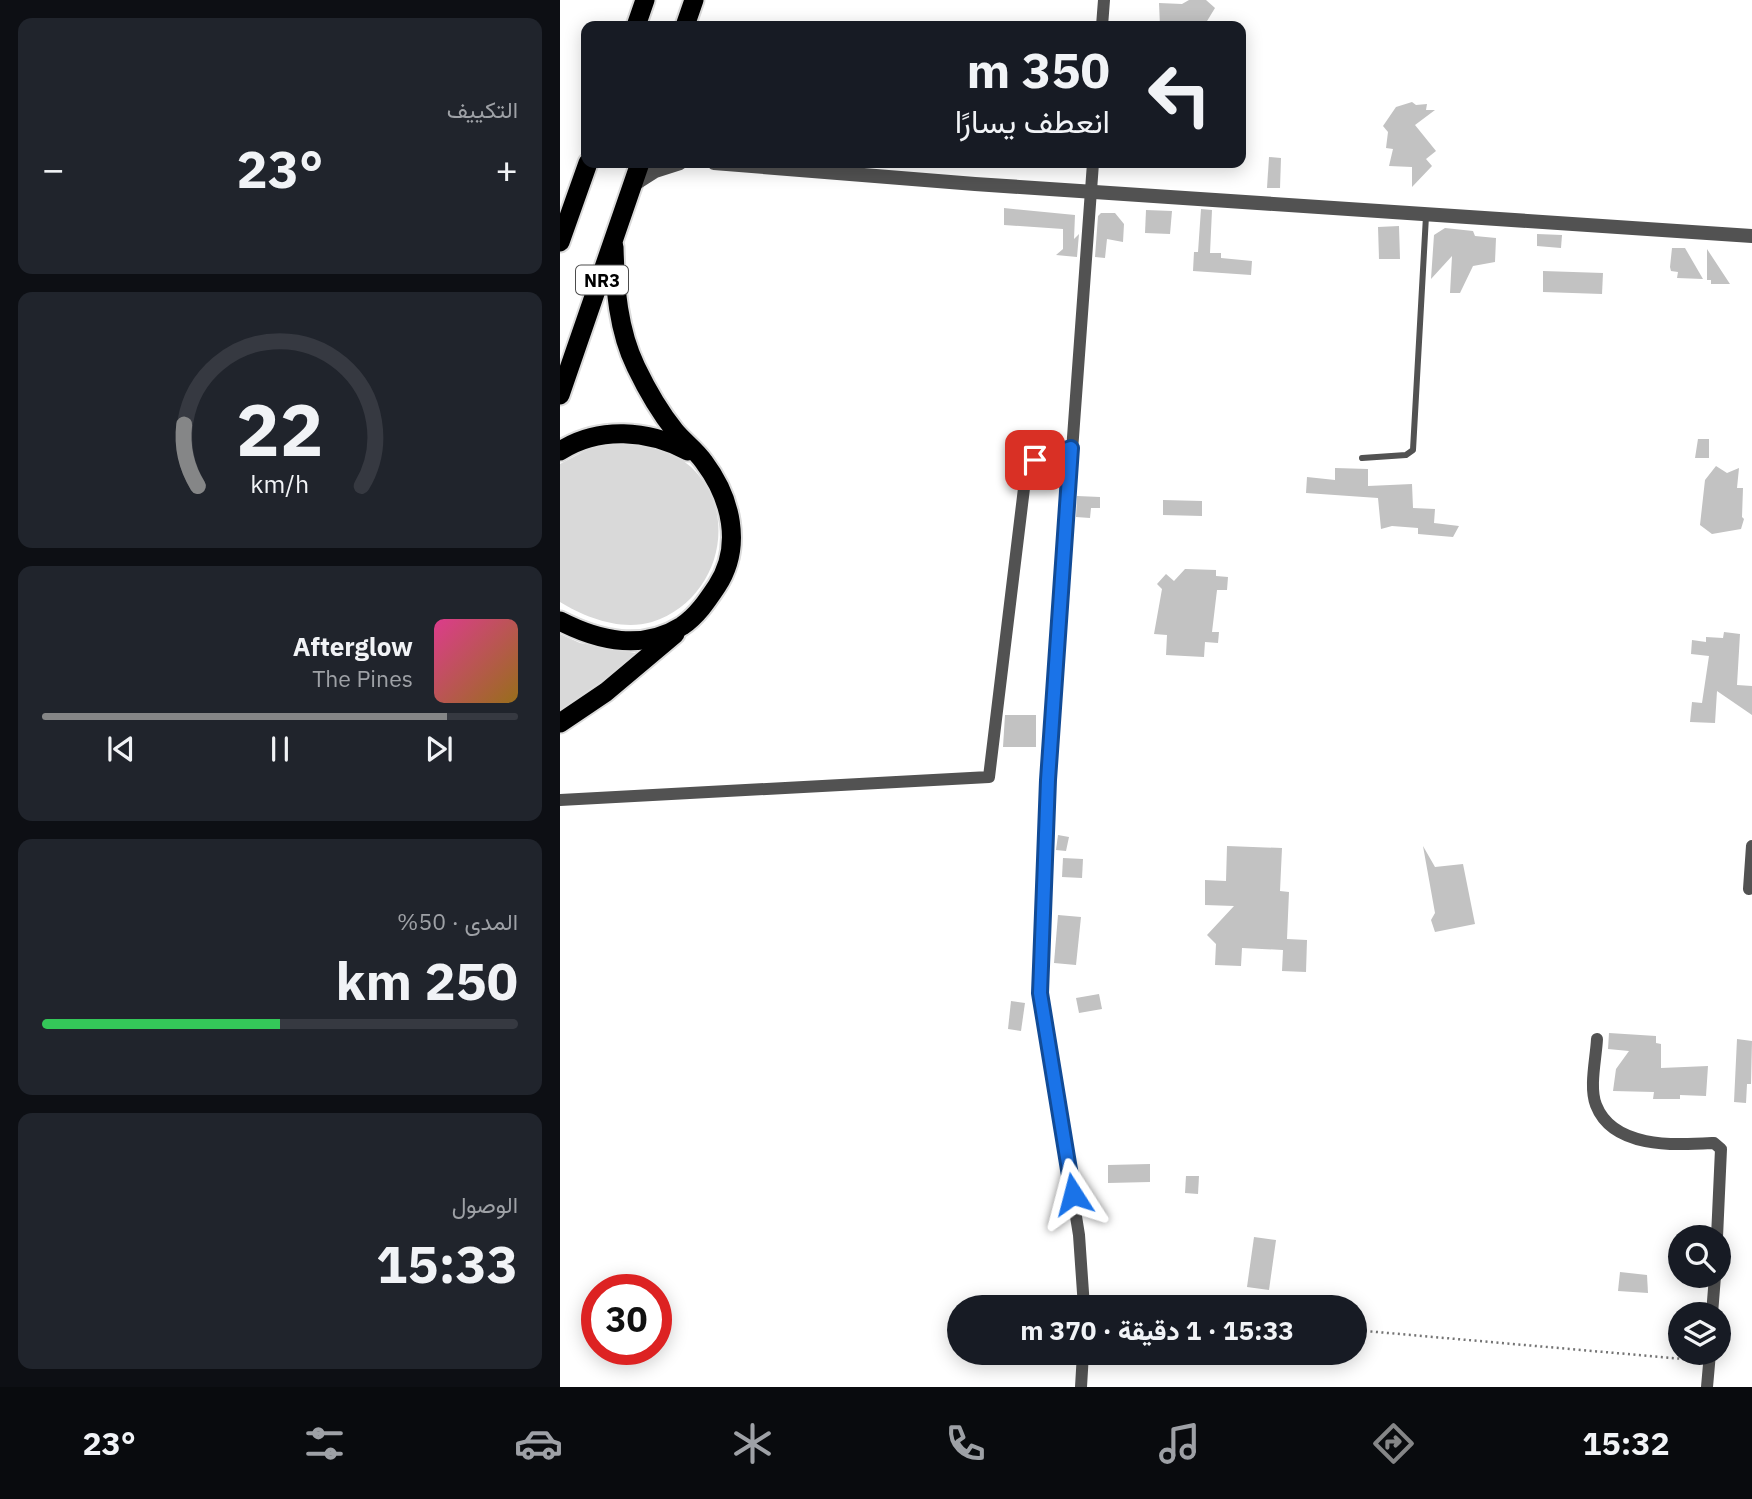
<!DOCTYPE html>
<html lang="ar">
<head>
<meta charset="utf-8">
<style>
	:root { --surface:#171b24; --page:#20242c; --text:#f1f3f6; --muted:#9ea1a6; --line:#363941; --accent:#858687 }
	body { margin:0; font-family:"IBM Plex Sans",Vazirmatn,sans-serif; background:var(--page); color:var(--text); direction:rtl; height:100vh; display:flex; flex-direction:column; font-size:26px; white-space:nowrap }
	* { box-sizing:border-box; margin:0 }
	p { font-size:23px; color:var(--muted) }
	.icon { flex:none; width:38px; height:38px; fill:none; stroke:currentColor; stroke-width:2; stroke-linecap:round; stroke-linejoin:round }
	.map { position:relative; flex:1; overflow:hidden; direction:ltr }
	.panel { display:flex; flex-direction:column; gap:18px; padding:18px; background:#0d0f14; width:560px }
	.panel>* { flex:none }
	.guide { position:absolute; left:21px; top:21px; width:665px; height:147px; border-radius:14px; box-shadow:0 4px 18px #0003; direction:rtl; background:#171b24; color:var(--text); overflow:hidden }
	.fabs { position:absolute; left:1108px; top:1225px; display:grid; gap:14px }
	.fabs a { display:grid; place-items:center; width:63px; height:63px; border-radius:50%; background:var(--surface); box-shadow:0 4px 18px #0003; font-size:35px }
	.speed { position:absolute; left:21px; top:1274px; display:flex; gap:14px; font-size:35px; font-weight:700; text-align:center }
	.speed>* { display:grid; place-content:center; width:91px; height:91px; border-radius:50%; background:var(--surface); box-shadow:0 4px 18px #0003; line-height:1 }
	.speed .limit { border:10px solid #d22; background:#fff; color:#111 }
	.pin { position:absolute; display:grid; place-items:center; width:60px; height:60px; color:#fff; margin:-30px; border-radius:14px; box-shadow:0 4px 10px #0006 }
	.me { position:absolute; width:77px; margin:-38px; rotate:351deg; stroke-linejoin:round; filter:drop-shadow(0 0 5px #0008) }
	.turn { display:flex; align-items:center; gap:24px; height:147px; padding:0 21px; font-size:32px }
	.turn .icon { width:91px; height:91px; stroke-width:2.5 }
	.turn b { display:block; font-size:49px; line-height:60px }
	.big { font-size:52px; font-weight:800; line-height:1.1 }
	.panel .tile { flex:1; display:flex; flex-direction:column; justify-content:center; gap:10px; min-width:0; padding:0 24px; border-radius:14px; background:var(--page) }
	.panel .dial { align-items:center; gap:0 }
	.dial svg { height:182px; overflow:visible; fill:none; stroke:var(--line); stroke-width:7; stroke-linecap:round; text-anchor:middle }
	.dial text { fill:var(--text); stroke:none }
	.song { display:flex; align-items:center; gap:21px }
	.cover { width:84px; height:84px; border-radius:10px; background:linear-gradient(135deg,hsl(330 70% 55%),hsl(40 70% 35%)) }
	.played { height:7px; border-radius:4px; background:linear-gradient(90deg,var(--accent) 85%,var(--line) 85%) }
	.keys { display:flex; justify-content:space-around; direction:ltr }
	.heat { display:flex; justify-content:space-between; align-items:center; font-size:38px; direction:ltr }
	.charge { height:10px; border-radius:5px; background:linear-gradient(90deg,#34c759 50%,var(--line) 0) }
	.trip { position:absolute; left:387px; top:1295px; width:420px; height:70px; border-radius:35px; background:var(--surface); box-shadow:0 4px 18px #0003; font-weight:800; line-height:70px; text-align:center; direction:rtl }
	.tab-bar { display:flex; height:112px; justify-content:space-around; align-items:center; background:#090b0e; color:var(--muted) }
	.tab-bar .icon { width:49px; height:49px }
	.tab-bar .on { color:var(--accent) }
	.tab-bar b { font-size:32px; color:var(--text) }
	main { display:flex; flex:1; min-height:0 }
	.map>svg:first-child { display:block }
</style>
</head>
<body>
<main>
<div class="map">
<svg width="1192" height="1387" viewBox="0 0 1192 1387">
	<rect width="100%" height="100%" fill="#fff"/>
	<g fill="#d9d9d9">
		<path d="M42 442C56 442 76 438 90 442 104 445 120 458 131 467 182 515 158 601 92 622 61 631 26 618 0 602V464Z"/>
		<path d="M0 634 20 643 81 654 0 710Z"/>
	</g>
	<g fill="#c2c2c2">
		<path d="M629 0H646L655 8 644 26H600L599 3 622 4Z"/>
		<path d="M852 102 856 105 867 104 866 110H875L855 125 876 151 866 159 872 166 852 187V167L829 166 833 149 826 148 828 132 823 126 836 107Z"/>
		<path d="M709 157 721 158 720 188H707Z"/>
		<path d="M444 208 515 215 514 239 519 234 517 257 496 255 503 249V229L444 225Z"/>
		<path d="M641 209 652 210 650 253H661V258L692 261 691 275 633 271 634 252H638Z"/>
		<path d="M586 210 612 211 610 234 585 233Z"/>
		<path d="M541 213H555L564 224 563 242 547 239 545 258 535 257 538 216Z"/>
		<path d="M839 226 840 259H819L818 227Z"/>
		<path d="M885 228 913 231 915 236 936 238 935 262 913 266 900 293H890L892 256 871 279 874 235Z"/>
		<path d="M977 234 1002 235 1001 248 977 246Z"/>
		<path d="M1112 248H1125L1143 279 1117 278 1118 272 1111 271 1110 267Z"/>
		<path d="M1147 249 1170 284H1151V280H1147Z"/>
		<path d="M983 271 1043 273 1042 294 983 292Z"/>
		<path d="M1138 439H1149V458H1135Z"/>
		<path d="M1156 466 1167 473 1179 468 1177 488H1183L1182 517 1184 519 1181 529 1152 534 1140 525 1145 480Z"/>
		<path d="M775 468 808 469V486L852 484 853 508 875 509 874 523 899 526 893 537 858 534V528L832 526 821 529 818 498 746 493 747 477 775 480Z"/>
		<path d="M517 496 540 497V508H531L530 518 516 517Z"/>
		<path d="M603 500 642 501V516L603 515Z"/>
		<path d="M625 569 656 570V576L668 577 667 590H657L652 632H659L658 643 645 642 644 657 606 655 607 635 594 634 602 589 597 584 606 574 614 581Z"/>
		<path d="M1164 632 1180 634 1177 685 1192 686V715L1157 691 1155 723 1130 722 1132 702 1142 703 1149 656 1131 654 1132 640 1146 642V637L1163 638Z"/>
		<path d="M445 715H476V747H443Z"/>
		<path d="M498 835 509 837 506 851 496 850Z"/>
		<path d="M667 846 722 848 720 891 729 892 727 939 747 940 746 972 722 971 723 950 682 948 681 966 655 965 656 944 647 935 674 906 645 905V880L666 881Z"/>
		<path d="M863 846 875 867 903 864 915 924 875 932 871 920 875 913Z"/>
		<path d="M503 858 523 859 522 878 502 877Z"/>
		<path d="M498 915 521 917 516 965 494 963Z"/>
		<path d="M539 994 542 1009 519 1013 516 998Z"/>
		<path d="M451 1001 465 1003 461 1031 448 1029Z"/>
		<path d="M1049 1033 1096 1036V1043L1101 1044V1068L1148 1066 1146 1096 1120 1095V1099H1093L1094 1092 1053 1091 1056 1069 1069 1051 1048 1049Z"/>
		<path d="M1177 1039 1192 1041 1191 1084H1187L1186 1103 1174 1102Z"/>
		<path d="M590 1164V1182L548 1183V1165Z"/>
		<path d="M626 1176H639L638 1194 625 1193Z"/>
		<path d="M694 1237 716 1240 709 1290 687 1287Z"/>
		<path d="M1060 1272 1087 1275 1088 1293 1058 1291Z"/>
	</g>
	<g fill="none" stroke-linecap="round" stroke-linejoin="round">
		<g stroke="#dbdbdb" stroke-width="23">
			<g id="trunk">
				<path d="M76 26 85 0"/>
				<path d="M125 26 134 0"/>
				<path d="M0 242 28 163"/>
				<path d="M0 395 80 163"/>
				<path d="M0 451C39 426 88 430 128 451"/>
				<path d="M0 621C39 641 82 651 122 626 137 616 147 601 157 586 183 546 171 498 144 462 136 450 124 442 115 431 99 411 87 390 76 367 58 330 55 288 54 247"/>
				<path d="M0 723 46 692 115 634"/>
			</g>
		</g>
		<path stroke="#747474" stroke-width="2.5" stroke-dasharray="2 3.5" stroke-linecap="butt" d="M794 1330 1135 1360"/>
		<path stroke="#525252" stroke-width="6" d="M802 458 846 455 853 450 866 216"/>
		<g stroke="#525252" stroke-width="12">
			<path d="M542 26 544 0"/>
			<path d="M0 800 429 777 465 480C473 454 488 455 511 448"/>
			<path d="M1189 889 1192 846"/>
			<path d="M1037 1039C1036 1059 1029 1087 1036 1105 1053 1149 1115 1145 1154 1143L1161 1149 1157 1237"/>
			<path d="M524 1307 519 1235 480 993 488 780 533 163"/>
			<path d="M1152 1314 1155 1276"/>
			<path d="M521 1387 523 1353"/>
			<path d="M1147 1387 1150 1353"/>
		</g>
		<g stroke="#525252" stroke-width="14">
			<path d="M154 163 415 184 1192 236"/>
			<path d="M73 185 95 171 120 163"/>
		</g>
		<use href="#trunk" stroke="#000" stroke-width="19"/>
	</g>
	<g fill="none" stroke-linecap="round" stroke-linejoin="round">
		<g stroke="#114b97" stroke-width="18">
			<path id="route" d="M475 460 511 448 488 780 480 993 513 1194"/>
		</g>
		<use href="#route" stroke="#1a73e8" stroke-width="12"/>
	</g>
	<g text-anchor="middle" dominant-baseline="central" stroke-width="5" stroke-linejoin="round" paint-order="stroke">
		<rect fill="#fff" stroke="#4c4c4c" stroke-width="2" x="16" y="265.5" width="52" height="29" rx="5"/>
		<g font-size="18" font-weight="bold" fill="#000">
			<text x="42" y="280">NR3</text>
		</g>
	</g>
</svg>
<div class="fabs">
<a><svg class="icon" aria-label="search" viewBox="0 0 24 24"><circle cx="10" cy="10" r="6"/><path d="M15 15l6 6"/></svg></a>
<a><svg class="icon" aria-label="layers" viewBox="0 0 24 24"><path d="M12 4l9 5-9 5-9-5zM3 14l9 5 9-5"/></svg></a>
</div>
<div class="speed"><div class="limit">30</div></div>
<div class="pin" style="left:475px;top:460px;background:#d93025"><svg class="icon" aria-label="arrive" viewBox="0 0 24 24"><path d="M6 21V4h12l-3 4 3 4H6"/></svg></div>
<svg class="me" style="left:513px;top:1194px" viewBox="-20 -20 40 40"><path d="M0-17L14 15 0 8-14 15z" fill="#1a73e8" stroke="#fff" stroke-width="4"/></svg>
<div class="trip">15:33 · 1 دقيقة · 370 m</div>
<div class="guide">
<div class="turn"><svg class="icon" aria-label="left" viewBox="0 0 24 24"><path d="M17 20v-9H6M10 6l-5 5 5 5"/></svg><div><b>350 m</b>انعطف يسارًا</div></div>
</div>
</div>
<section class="panel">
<div class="tile"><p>التكييف</p>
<div class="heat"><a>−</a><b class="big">23°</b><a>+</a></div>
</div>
<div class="tile dial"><svg viewBox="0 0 100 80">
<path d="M14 69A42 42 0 1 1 86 69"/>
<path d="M14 69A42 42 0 0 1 8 42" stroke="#858687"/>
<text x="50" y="56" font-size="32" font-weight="700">22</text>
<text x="50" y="72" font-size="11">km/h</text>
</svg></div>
<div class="tile">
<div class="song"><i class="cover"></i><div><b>Afterglow</b><p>The Pines</p></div></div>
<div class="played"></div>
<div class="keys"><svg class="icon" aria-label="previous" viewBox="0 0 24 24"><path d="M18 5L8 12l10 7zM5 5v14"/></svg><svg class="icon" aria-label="pause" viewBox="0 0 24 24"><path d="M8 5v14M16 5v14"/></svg><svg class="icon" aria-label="next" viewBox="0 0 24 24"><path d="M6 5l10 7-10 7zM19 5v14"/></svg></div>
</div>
<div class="tile"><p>المدى · 50%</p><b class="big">250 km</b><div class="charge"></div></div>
<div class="tile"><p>الوصول</p><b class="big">15:33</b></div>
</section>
</main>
<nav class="tab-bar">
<b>15:32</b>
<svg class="icon on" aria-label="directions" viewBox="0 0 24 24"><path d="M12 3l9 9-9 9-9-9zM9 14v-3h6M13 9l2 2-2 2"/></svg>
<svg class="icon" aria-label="music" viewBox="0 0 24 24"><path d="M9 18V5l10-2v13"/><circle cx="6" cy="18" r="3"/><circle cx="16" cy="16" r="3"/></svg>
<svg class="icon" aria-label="phone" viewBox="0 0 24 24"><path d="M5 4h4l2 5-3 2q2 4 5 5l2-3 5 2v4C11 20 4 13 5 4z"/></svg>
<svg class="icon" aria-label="climate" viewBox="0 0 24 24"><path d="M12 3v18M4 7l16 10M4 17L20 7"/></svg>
<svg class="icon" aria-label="car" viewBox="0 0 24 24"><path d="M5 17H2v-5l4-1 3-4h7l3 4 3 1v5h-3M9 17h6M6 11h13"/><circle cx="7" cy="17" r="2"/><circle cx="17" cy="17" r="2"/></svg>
<svg class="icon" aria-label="filters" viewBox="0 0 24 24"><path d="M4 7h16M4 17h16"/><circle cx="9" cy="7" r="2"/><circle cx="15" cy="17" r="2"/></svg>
<b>23°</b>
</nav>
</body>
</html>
